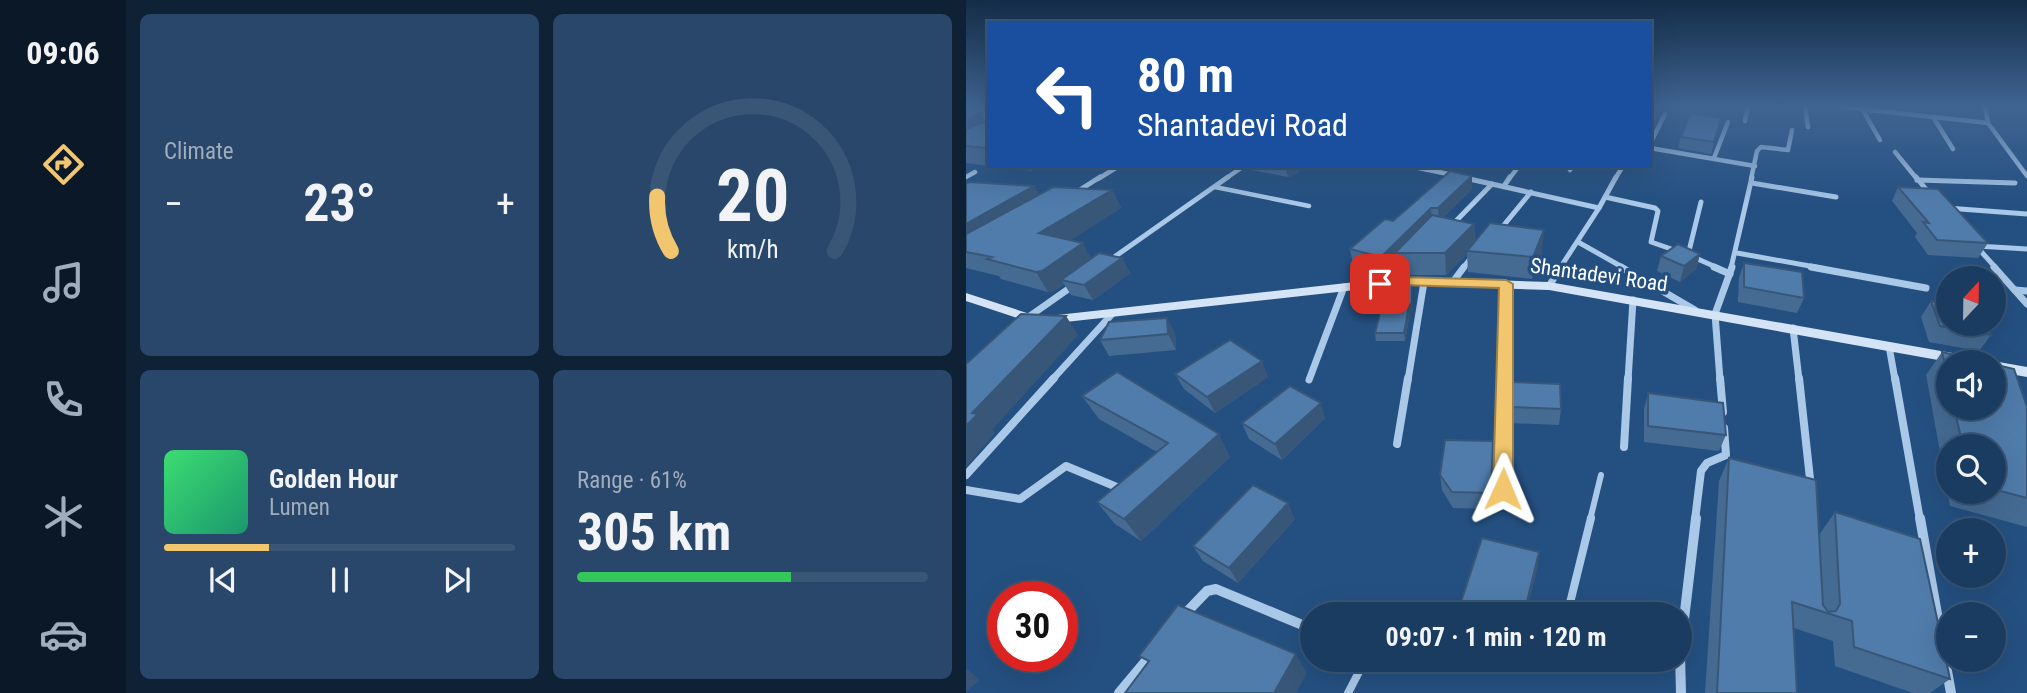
<!DOCTYPE html>
<html lang="en">
<head>
<meta charset="utf-8">
<style>
	:root { --surface:#1b3c61; --page:#28476a; --text:#f1f3f6; --muted:#a0adbd; --line:#395676; --accent:#f1c66e }
	body { margin:0; font-family:"Roboto Condensed",sans-serif; background:var(--page); color:var(--text); height:100vh; display:flex; flex-direction:column; font-size:26px; white-space:nowrap }
	* { box-sizing:border-box; margin:0 }
	p { font-size:23px; color:var(--muted) }
	.icon { flex:none; width:38px; height:38px; fill:none; stroke:currentColor; stroke-width:2; stroke-linecap:round; stroke-linejoin:round }
	.map { position:relative; flex:1; overflow:hidden }
	.side { display:flex; flex-direction:column; gap:14px; padding:14px; background:#0f2135; width:840px }
	.side>* { flex:none }
	.top-card { position:absolute; left:21px; top:21px; width:665px; height:147px; border-radius:0px; box-shadow:0 7px 28px #0002,0 0 0 2px var(--line); background:#1a4fa0; color:#fff; overflow:hidden }
	.needle { width:46px; rotate:22deg }
	.fabs { position:absolute; left:970px; top:266px; display:grid; gap:14px }
	.fabs a { display:grid; place-items:center; width:70px; height:70px; border-radius:50%; background:var(--surface); box-shadow:0 7px 28px #0002,0 0 0 2px var(--line); font-size:35px }
	.speed { position:absolute; left:21px; top:581px; display:flex; gap:14px; font-size:35px; font-weight:700; text-align:center }
	.speed>* { display:grid; place-content:center; width:91px; height:91px; border-radius:50%; background:var(--surface); box-shadow:0 7px 28px #0002,0 0 0 2px var(--line); line-height:1 }
	.speed .limit { border:10px solid #d22; background:#fff; color:#111 }
	.pin { position:absolute; display:grid; place-items:center; width:60px; height:60px; color:#fff; margin:-30px; border-radius:14px; box-shadow:0 4px 10px #0006 }
	.me { position:absolute; width:77px; margin:-38px; rotate:1deg; stroke-linejoin:round; filter:drop-shadow(0 0 5px #0008) }
	.turn { display:flex; align-items:center; gap:24px; height:147px; padding:0 35px; font-size:32px }
	.turn .icon { width:91px; height:91px; stroke-width:2.5 }
	.turn b { display:block; font-size:49px; line-height:60px }
	.big { font-size:52px; font-weight:700; line-height:1.1 }
	.side .widget { flex:1; display:flex; flex-direction:column; justify-content:center; gap:10px; min-width:0; padding:0 24px; border-radius:10px; background:var(--page) }
	.side .dial { align-items:center; gap:0 }
	.dial svg { height:182px; overflow:visible; fill:none; stroke:var(--line); stroke-width:7; stroke-linecap:round; text-anchor:middle }
	.dial text { fill:var(--text); stroke:none }
	.song { display:flex; align-items:center; gap:21px }
	.cover { width:84px; height:84px; border-radius:10px; background:linear-gradient(135deg,hsl(140 70% 55%),hsl(160 70% 35%)) }
	.played { height:7px; border-radius:4px; background:linear-gradient(90deg,var(--accent) 30%,var(--line) 30%) }
	.keys { display:flex; justify-content:space-around; direction:ltr }
	.heat { display:flex; justify-content:space-between; align-items:center; font-size:38px; direction:ltr }
	.charge { height:10px; border-radius:5px; background:linear-gradient(90deg,#34c759 61%,var(--line) 0) }
	.side .tiles { flex:1; display:grid; gap:14px; grid-template-columns:repeat(2,1fr) }
	.trip { position:absolute; left:334px; top:602px; width:392px; height:70px; border-radius:35px; background:var(--surface); box-shadow:0 7px 28px #0002,0 0 0 2px var(--line); font-weight:700; line-height:70px; text-align:center }
	main { display:flex; flex:1; min-height:0 }
	.dock { display:flex; flex-direction:column; width:126px; justify-content:space-around; align-items:center; background:#0b1827; color:var(--muted) }
	.dock .icon { width:49px; height:49px }
	.dock .active { color:var(--accent) }
	.dock b { font-size:32px; color:var(--text) }
	.map>svg:first-child { display:block }
</style>
</head>
<body>
<main>
<nav class="dock">
<b>09:06</b>
<svg class="icon active" aria-label="directions" viewBox="0 0 24 24"><path d="M12 3l9 9-9 9-9-9zM9 14v-3h6M13 9l2 2-2 2"/></svg>
<svg class="icon" aria-label="music" viewBox="0 0 24 24"><path d="M9 18V5l10-2v13"/><circle cx="6" cy="18" r="3"/><circle cx="16" cy="16" r="3"/></svg>
<svg class="icon" aria-label="phone" viewBox="0 0 24 24"><path d="M5 4h4l2 5-3 2q2 4 5 5l2-3 5 2v4C11 20 4 13 5 4z"/></svg>
<svg class="icon" aria-label="climate" viewBox="0 0 24 24"><path d="M12 3v18M4 7l16 10M4 17L20 7"/></svg>
<svg class="icon" aria-label="car" viewBox="0 0 24 24"><path d="M5 17H2v-5l4-1 3-4h7l3 4 3 1v5h-3M9 17h6M6 11h13"/><circle cx="7" cy="17" r="2"/><circle cx="17" cy="17" r="2"/></svg>
</nav>
<section class="side">
<div class="tiles">
<div class="widget"><p>Climate</p>
<div class="heat"><a>−</a><b class="big">23°</b><a>+</a></div>
</div>
<div class="widget dial"><svg viewBox="0 0 100 80">
<path d="M14 69A42 42 0 1 1 86 69"/>
<path d="M14 69A42 42 0 0 1 8 45" stroke="#f1c66e"/>
<text x="50" y="56" font-size="32" font-weight="700">20</text>
<text x="50" y="72" font-size="11">km/h</text>
</svg></div>
<div class="widget">
<div class="song"><i class="cover"></i><div><b>Golden Hour</b><p>Lumen</p></div></div>
<div class="played"></div>
<div class="keys"><svg class="icon" aria-label="previous" viewBox="0 0 24 24"><path d="M18 5L8 12l10 7zM5 5v14"/></svg><svg class="icon" aria-label="pause" viewBox="0 0 24 24"><path d="M8 5v14M16 5v14"/></svg><svg class="icon" aria-label="next" viewBox="0 0 24 24"><path d="M6 5l10 7-10 7zM19 5v14"/></svg></div>
</div>
<div class="widget"><p>Range · 61%</p><b class="big">305 km</b><div class="charge"></div></div>
</div>
</section>
<div class="map">
<svg width="1061" height="693" viewBox="0 0 1061 693">
	<rect width="100%" height="100%" fill="#245081"/>
	<g fill="none" stroke-linecap="round" stroke-linejoin="round">
		<path stroke="#aac8e7" stroke-width="4.5" d="M249 187 343 206"/>
		<path stroke="#aac8e7" stroke-width="6" d="M624 520 635 475"/>
		<g stroke="#aac8e7" stroke-width="8">
			<path d="M608 614 604 603 625 518"/>
			<path d="M382 693 395 668"/>
		</g>
		<g stroke="#aac8e7" stroke-width="4.5">
			<path d="M839 107 842 127"/>
			<path d="M877 107 1022 123"/>
			<path d="M895 107 914 140"/>
			<path d="M1019 107 1022 123 1061 176"/>
			<path d="M967 117 987 149"/>
			<path d="M779 121 782 107"/>
			<path d="M684 144 699 114"/>
			<path d="M684 148 789 166"/>
			<path d="M929 152 951 179"/>
			<path d="M748 158 762 122"/>
			<path d="M443 166 487 175"/>
			<path d="M604 170 607 166"/>
			<path d="M0 177 9 172"/>
			<path d="M499 178 504 179"/>
			<path d="M132 179 153 166"/>
			<path d="M259 179 278 166"/>
			<path d="M543 179 553 166"/>
			<path d="M649 179 657 166"/>
			<path d="M785 179 791 151 795 147 822 150 826 130"/>
		</g>
		<g stroke="#aac8e7" stroke-width="5">
			<path d="M950 177 963 193"/>
			<path d="M499 178 633 208 594 268"/>
			<path d="M951 180 1049 183"/>
			<path d="M786 183 870 197"/>
			<path d="M538 186 544 177"/>
			<path d="M109 193 134 177"/>
			<path d="M639 197 689 208 692 211 685 242 711 251"/>
			<path d="M633 208 650 177"/>
			<path d="M981 208 1061 214"/>
			<path d="M488 223 526 184"/>
			<path d="M533 231 565 192"/>
			<path d="M612 242 658 268"/>
			<path d="M1011 246 1061 249"/>
			<path d="M1011 247 1030 268"/>
			<path d="M771 253 855 268"/>
			<path d="M722 255 735 202"/>
			<path d="M725 256 752 268"/>
			<path d="M144 260 262 177"/>
			<path d="M429 268 438 259"/>
			<path d="M497 268 507 255"/>
			<path d="M765 268 786 177"/>
		</g>
		<g stroke="#aac8e7" stroke-width="7">
			<path d="M655 267 729 310"/>
			<path d="M748 267 764 274"/>
			<path d="M845 267 960 288"/>
			<path d="M1028 267 1061 304"/>
			<path d="M486 283 498 267"/>
			<path d="M414 284 431 267"/>
			<path d="M583 286 595 267"/>
			<path d="M1049 290 1061 291"/>
			<path d="M61 318 108 285"/>
			<path d="M827 328 833 380"/>
			<path d="M923 346 929 380"/>
			<path d="M86 380 147 313"/>
			<path d="M343 380 378 287"/>
			<path d="M442 380 458 282"/>
			<path d="M539 380 540 284"/>
			<path d="M662 380 667 300"/>
			<path d="M754 380 749 314 766 267"/>
		</g>
		<g stroke="#aac8e7" stroke-width="8">
			<path d="M754 378 757 412"/>
			<path d="M833 378 845 488"/>
			<path d="M929 378 954 520"/>
			<path d="M431 444 442 378"/>
			<path d="M658 447 662 378"/>
			<path d="M0 475 88 378"/>
			<path d="M537 489 539 378"/>
			<path d="M0 490 54 499 100 466 158 490"/>
			<path d="M729 520 735 471 741 463 760 455 758 428"/>
		</g>
		<g stroke="#aac8e7" stroke-width="10">
			<path d="M954 518 976 642"/>
			<path d="M218 615 241 591 250 589 346 629"/>
			<path d="M981 671 985 693"/>
			<path d="M153 693 184 656"/>
			<path d="M715 693 714 653 730 518"/>
		</g>
		<g fill="#d4e4f6" fill-rule="evenodd">
			<path d="M435 277 583 282 1009 357 1016 362H983L583 290 435 285 72 325 0 301V293L73 317Z"/>
			<path d="M1027 361 1061 367V377L1027 371V362H1023Z"/>
		</g>
	</g>
	<g fill="#456b93" fill-rule="evenodd">
		<path d="M0 107H23V166L0 163Z"/>
		<path d="M684 107H697L689 120H684Z"/>
		<path d="M752 129 745 154 712 148 715 137Z"/>
		<path d="M28 166H75L66 171Z"/>
		<path d="M283 166H339L330 174 322 177 285 170Z"/>
		<path d="M0 184 73 194 146 190 155 208 104 240 125 259 156 258 164 273 127 300 105 295 98 284 88 291 82 292 35 279 33 276 0 268Z"/>
		<path d="M932 187 1022 243 1012 258 962 255 949 237 951 233 926 201Z"/>
		<path d="M506 189 478 217 508 224 509 241 576 252 566 279 502 272 501 254 480 275H432L430 259 417 272 387 264 384 249 427 221Z"/>
		<path d="M734 254 730 269 714 282 691 271 695 256Z"/>
		<path d="M778 263 838 298 831 313 772 302 773 278Z"/>
		<path d="M446 280 447 310 444 313 439 341H410L409 333Z"/>
		<path d="M965 301 1025 335 1013 351 963 342 955 317Z"/>
		<path d="M209 333 210 350 143 356 134 340Z"/>
		<path d="M976 352 982 362V408L1061 407V527L984 506 960 375ZM982 446H1027V492H982Z"/>
		<path d="M209 374 302 377 249 413 218 389Z"/>
		<path d="M547 382 595 409 593 425 545 423Z"/>
		<path d="M682 393 760 435 753 451 678 442V409Z"/>
		<path d="M116 396 264 457 175 541 149 524 131 502 191 452 133 419Z"/>
		<path d="M359 418 316 460 283 439 276 423Z"/>
		<path d="M527 457 525 509 487 508 476 490 474 475Z"/>
		<path d="M763 458 853 535 869 512 984 679 964 693H947L869 666 867 641 828 628 831 693H739L753 481Z"/>
		<path d="M329 519 272 583 237 561 227 546Z"/>
	</g>
	<g fill="#385778">
		<path d="M693 107H697L689 120 691 110Z"/>
		<path d="M14 114 23 129 9 137 0 121V119Z"/>
		<path d="M63 166H75L66 171Z"/>
		<path d="M319 166H339L330 174 322 177Z"/>
		<path d="M506 176V189L473 222 472 208Z"/>
		<path d="M68 186 79 204 0 251V224Z"/>
		<path d="M146 190 155 208 85 253 73 233Z"/>
		<path d="M465 208 466 222 429 253 430 259 417 272 415 257Z"/>
		<path d="M508 224 509 245 501 251V254L480 275 479 253Z"/>
		<path d="M578 230 576 252 566 279 567 257Z"/>
		<path d="M117 243 127 263 95 280 98 284 88 291 82 292 70 272Z"/>
		<path d="M734 254 730 269 714 282 718 266Z"/>
		<path d="M156 258 164 273 127 300 118 285Z"/>
		<path d="M446 280 447 310 444 313 439 341 438 333 443 306Z"/>
		<path d="M100 316 112 335 26 430 29 433 0 467V426L6 413Z"/>
		<path d="M201 318 209 333 210 350 202 334Z"/>
		<path d="M296 361 302 377 249 413 241 397Z"/>
		<path d="M355 403 359 418 316 460 309 444Z"/>
		<path d="M253 434 264 457 175 541 158 519Z"/>
		<path d="M322 503 329 519 272 583 263 568Z"/>
		<path d="M573 552 572 567 560 614H558Z"/>
		<path d="M330 654 341 673 330 693H308Z"/>
		<path d="M0 668 13 680 0 692Z"/>
	</g>
	<g fill="#507cab" stroke="#385778" stroke-width="2">
		<path d="M0 107H23V148L0 146V129L18 122 14 114 0 119Z"/>
		<path d="M684 107H693L691 110 684 109Z"/>
		<path d="M725 113 755 118 748 142 715 137Z"/>
		<path d="M484 171 506 176 472 208H465L415 257 384 249 419 219 427 221Z"/>
		<path d="M3 182 68 186 0 224V184Z"/>
		<path d="M87 187 146 190 73 233 117 243 76 271 70 272 21 259 26 257 0 252V234Z"/>
		<path d="M932 187 972 189 1022 243 971 240 957 222 963 223Z"/>
		<path d="M466 215 508 224 479 253H429Z"/>
		<path d="M524 223 578 230 567 257 501 251Z"/>
		<path d="M712 244 734 254 718 266 695 256Z"/>
		<path d="M133 253 156 258 118 285 95 280Z"/>
		<path d="M778 263 836 272 838 298 778 287Z"/>
		<path d="M446 280V303L443 306 438 333H409L422 281Z"/>
		<path d="M965 301 982 304V324H1020L1025 335 974 326Z"/>
		<path d="M55 314 100 316 6 413 12 414 0 426V364Z"/>
		<path d="M201 318 202 334 134 340 143 322Z"/>
		<path d="M264 340 296 361 241 397 209 374Z"/>
		<path d="M976 352 1019 362H982V377Z"/>
		<path d="M1027 364 1048 369 1061 407V498L1027 489V446H997L988 408H1027Z"/>
		<path d="M151 372 253 434 158 519 131 502 202 443 116 396Z"/>
		<path d="M547 382 594 384 595 409 546 407Z"/>
		<path d="M324 386 355 403 309 444 276 423Z"/>
		<path d="M682 393 757 403 760 435 682 426Z"/>
		<path d="M479 440 527 441 525 493 486 492 474 475Z"/>
		<path d="M763 458 850 480 857 605 862 612 870 611 874 604 869 512 954 539 984 679 888 647 886 621 826 602 831 693H751Z"/>
		<path d="M287 485 322 503 263 568 227 546Z"/>
		<path d="M516 538 573 552 558 614H491Z"/>
		<path d="M212 605 330 654 308 693H159L183 661 173 656Z"/>
	</g>
	<linearGradient id="sky" x2="0" y2="1"><stop stop-color="#142c47"/><stop offset="0.52" stop-color="#3f6492"/><stop offset="1" stop-color="#3f6492" stop-opacity="0"/></linearGradient>
	<rect width="1061" height="204" fill="url(#sky)"/>
	<path fill="#f1c66e" stroke="#9d8148" stroke-width="2" d="M435 277 540 280 547 284V489L544 495 537 497 530 495 527 489 533 288 435 285 414 288 407 284 414 279Z"/>
	<g text-anchor="middle" dominant-baseline="central" stroke-width="7" stroke-linejoin="round" paint-order="stroke">
		<g font-size="21" fill="#fff" stroke="#245081">
			<text transform="translate(633 275) rotate(8)">Shantadevi Road</text>
		</g>
	</g>
</svg>
<div class="fabs">
<a><svg class="needle" viewBox="-14 -14 28 28"><path d="M0-13l5 13h-10z" fill="#e53935"/><path d="M0 13l5-13h-10z" fill="#a0adbd"/></svg></a>
<a><svg class="icon" aria-label="sound" viewBox="0 0 24 24"><path d="M4 9h4l5-4v14l-5-4H4zM17 9q2 3 0 6"/></svg></a>
<a><svg class="icon" aria-label="search" viewBox="0 0 24 24"><circle cx="10" cy="10" r="6"/><path d="M15 15l6 6"/></svg></a>
<a>+</a>
<a>−</a>
</div>
<div class="speed"><div class="limit">30</div></div>
<div class="pin" style="left:414px;top:284px;background:#d93025"><svg class="icon" aria-label="arrive" viewBox="0 0 24 24"><path d="M6 21V4h12l-3 4 3 4H6"/></svg></div>
<svg class="me" style="left:537px;top:489px" viewBox="-20 -20 40 40"><path d="M0-17L14 15 0 8-14 15z" fill="#f1c66e" stroke="#fff" stroke-width="4"/></svg>
<div class="trip">09:07 · 1 min · 120 m</div>
<div class="top-card">
<div class="turn"><svg class="icon" aria-label="left" viewBox="0 0 24 24"><path d="M17 20v-9H6M10 6l-5 5 5 5"/></svg><div><b>80 m</b>Shantadevi Road</div></div>
</div>
</div>
</main>
</body>
</html>
